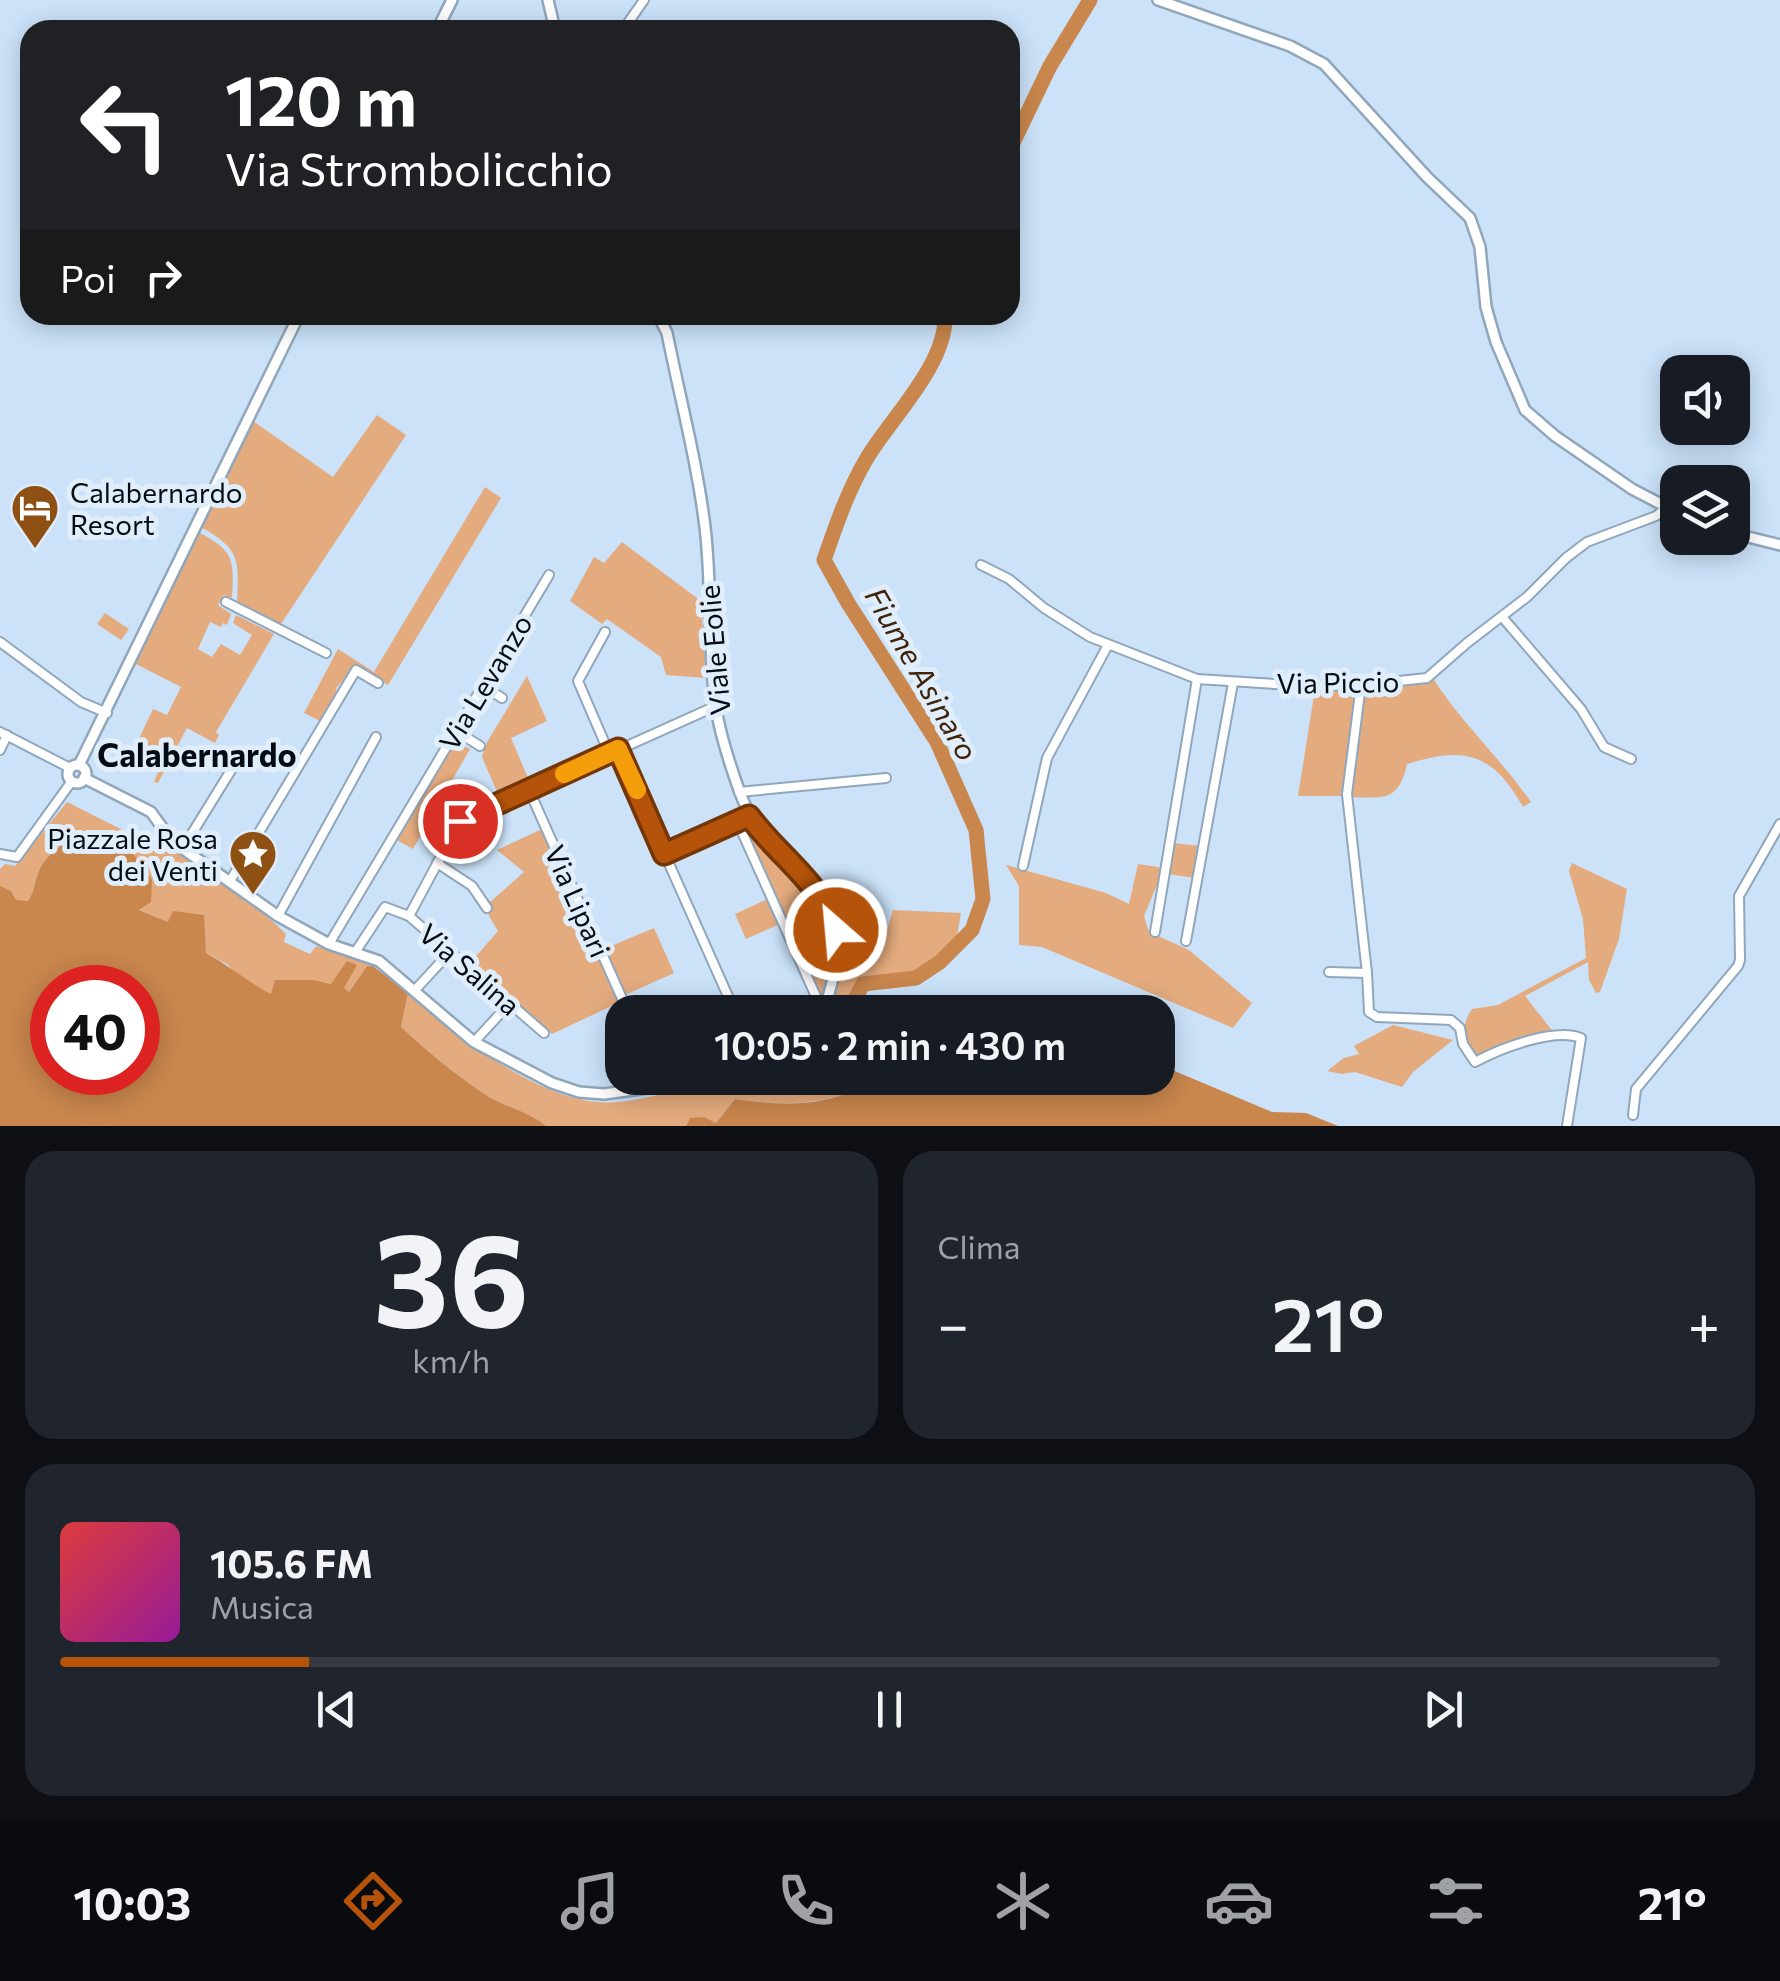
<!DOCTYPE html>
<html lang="it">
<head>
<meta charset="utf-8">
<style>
	:root { --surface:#171b24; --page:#20242c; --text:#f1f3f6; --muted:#9ea1a6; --line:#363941; --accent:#b45309 }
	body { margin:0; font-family:Commissioner,sans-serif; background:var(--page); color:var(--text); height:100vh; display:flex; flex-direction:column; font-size:38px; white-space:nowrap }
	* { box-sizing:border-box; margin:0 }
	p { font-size:32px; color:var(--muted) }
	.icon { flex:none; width:55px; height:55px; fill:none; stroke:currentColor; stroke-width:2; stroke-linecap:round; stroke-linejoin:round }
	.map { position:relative; height:1126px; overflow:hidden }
	.side { display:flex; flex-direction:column; gap:25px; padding:25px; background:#0d0f14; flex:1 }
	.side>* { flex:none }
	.top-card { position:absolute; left:20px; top:20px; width:1000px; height:305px; border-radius:30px; box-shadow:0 5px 25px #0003; background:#202124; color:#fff; overflow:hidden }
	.tools { position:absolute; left:1660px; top:355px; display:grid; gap:20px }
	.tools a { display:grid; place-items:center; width:90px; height:90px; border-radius:20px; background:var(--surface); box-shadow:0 5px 25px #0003; font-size:50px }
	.speed { position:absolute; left:30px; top:965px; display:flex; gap:20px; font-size:50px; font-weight:700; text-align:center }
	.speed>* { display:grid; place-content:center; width:130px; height:130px; border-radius:50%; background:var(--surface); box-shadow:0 5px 25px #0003; line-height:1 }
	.speed .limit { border:15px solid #d22; background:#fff; color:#111 }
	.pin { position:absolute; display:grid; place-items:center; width:85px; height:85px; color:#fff; margin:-42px; border:5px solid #fff; border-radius:50%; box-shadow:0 2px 10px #0007 }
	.me { position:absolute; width:110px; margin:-55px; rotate:333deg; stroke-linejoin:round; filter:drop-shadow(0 0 8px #0008) }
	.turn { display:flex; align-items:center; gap:35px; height:210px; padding:0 40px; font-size:45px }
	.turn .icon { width:130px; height:130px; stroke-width:2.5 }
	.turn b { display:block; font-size:70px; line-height:85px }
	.then { display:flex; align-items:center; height:95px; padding:0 40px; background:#0003; gap:20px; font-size:38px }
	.big { font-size:75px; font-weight:600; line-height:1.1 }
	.side .tile { flex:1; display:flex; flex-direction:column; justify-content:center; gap:15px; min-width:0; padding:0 35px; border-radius:30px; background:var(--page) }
	.side .dial { align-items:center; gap:0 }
	.dial b { font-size:130px; line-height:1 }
	.song { display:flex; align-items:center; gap:30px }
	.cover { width:120px; height:120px; border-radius:15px; background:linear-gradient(135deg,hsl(0 70% 55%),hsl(300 70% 35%)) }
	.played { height:10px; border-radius:5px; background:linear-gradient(90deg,var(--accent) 15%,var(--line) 15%) }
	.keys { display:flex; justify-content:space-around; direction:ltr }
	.heat { display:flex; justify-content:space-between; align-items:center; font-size:55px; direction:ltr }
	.side .tiles { flex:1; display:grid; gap:25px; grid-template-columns:1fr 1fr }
	.tile:last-child { grid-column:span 2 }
	.trip { position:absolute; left:605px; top:995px; width:570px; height:100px; border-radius:30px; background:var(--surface); box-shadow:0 5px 25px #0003; font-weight:600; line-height:100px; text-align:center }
	.menu { display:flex; height:160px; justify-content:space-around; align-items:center; background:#090b0e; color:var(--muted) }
	.menu .icon { width:70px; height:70px }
	.menu .current { color:var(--accent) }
	.menu b { font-size:45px; color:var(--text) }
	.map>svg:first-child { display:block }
</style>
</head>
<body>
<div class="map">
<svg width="1780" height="1126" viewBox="0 0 1780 1126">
	<rect width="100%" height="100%" fill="#cbe2f9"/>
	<g fill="#e4ab7e">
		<path d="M377 415 406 435 281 624 237 601C239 559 240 549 201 527L253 421 333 477Z"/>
		<path d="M485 487 501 498 388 685 356 667 336 688 337 697 322 722 304 713 338 649 374 672Z"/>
		<path d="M198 532C235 551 234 560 232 598L224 595 218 605 231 614 227 625 223 623 221 627 210 622 198 649 212 657 221 644 240 655 252 635 233 623 236 615 274 634 216 732 219 735 215 743 187 728 158 783 154 782 161 765 132 753 153 709 167 715 181 687 136 664Z"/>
		<path d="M622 542 701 601 706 678 666 675 661 657 607 619 602 624 570 601 594 557 604 563Z"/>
		<path d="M105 613 129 629 121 640 97 624Z"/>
		<path d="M527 676 547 721 511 738 531 785 500 799 482 757 486 744Z"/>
		<path d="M1433 678C1459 720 1501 759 1531 802L1523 807C1492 752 1464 746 1407 764 1399 802 1383 798 1350 797L1365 690 1373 686 1374 692 1379 691V686L1413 684Z"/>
		<path d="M1315 689H1356L1358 694 1345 796H1298Z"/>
		<path d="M464 746 470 749 413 849 395 839 442 760 451 751Z"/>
		<path d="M67 802 166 852 169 847C211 874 251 899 286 934L284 942 310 954 316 946 373 965 367 966 349 992C319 976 301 978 272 995L241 979 227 964 206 953 204 928 168 922 137 909 80 830C66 842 46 854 39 871 34 882 35 892 28 902L16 901 11 891 0 887V869L5 864 15 866Z"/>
		<path d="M745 824H751C761 840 776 852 789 865 836 911 838 939 822 1001L744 829Z"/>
		<path d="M542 829 620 1002 552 1034 470 963 498 931 489 916V903L524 872 497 850Z"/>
		<path d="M1173 843 1201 846 1195 878 1168 874Z"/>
		<path d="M1572 863 1627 889 1619 939 1600 992 1596 993 1589 980 1588 962 1525 996 1554 1033 1516 1041 1475 1058C1464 1041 1460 1025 1472 1009L1498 1005 1586 958 1583 919 1569 871Z"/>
		<path d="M1138 864 1164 868 1144 916 1149 932 1189 950 1252 1003 1233 1028 1042 947 1019 945V886L1006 865 1106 893 1129 904Z"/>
		<path d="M768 899 780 924 746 939 735 914Z"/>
		<path d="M893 910 961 913 954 954C941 965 929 979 912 982 894 986 880 984 862 992L853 1012H829L843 964 845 936H885Z"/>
		<path d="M654 928 674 973 625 995 604 949Z"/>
		<path d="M408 993C452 1034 535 1097 598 1102 632 1105 670 1090 704 1085 755 1078 805 1078 857 1078L858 1088C820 1107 776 1105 735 1099L716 1123 690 1118 686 1126H546C529 1112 507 1108 489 1097 457 1076 429 1053 401 1027Z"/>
		<path d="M1393 1025 1453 1040 1413 1072 1402 1087 1355 1072 1342 1074 1327 1071 1344 1058 1359 1054 1354 1046Z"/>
	</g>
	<g fill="#c9864d" fill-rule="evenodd">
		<path d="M80 830 111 833 123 840 152 880 151 902 139 910 168 922 173 911 204 915 206 953C230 966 246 981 271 994L275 980H314L331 984 347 961 357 965 344 988 349 992 367 966H373L408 993 401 1027C429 1053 457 1076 489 1097 508 1108 529 1112 546 1126H0V886L11 891 16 900 28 901C35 892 34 882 39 871 46 854 66 842 80 830ZM52 988H138V1072H52Z"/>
		<path d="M930 1006 1000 1012H884Z"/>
		<path d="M1158 1064 1272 1112 1306 1113 1338 1126H686L690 1118 704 1117 716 1123 735 1099C776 1105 820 1108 858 1088L857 1078H1158Z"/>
	</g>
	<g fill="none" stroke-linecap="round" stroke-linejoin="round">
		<g stroke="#c9864d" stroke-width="15">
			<path d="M1010 149 1050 66 1090 0"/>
			<path d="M848 1012 863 984 916 978 940 962 972 930 983 899 976 830 937 742 848 603 824 560C836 525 848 490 867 458 891 418 947 364 945 315"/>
		</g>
		<g stroke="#90a6bb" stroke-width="12">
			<g id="minor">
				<path d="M623 30 644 0"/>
				<path d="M981 565 1009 579 1044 608 1090 637 1197 679 1306 686 1361 685 1427 678 1467 643 1527 597 1566 558 1587 542 1656 516 1666 508"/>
				<path d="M226 602 326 653"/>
				<path d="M1503 618 1581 709 1604 747 1631 759"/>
				<path d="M605 632 578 681 609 753"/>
				<path d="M0 642 81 702 107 713"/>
				<path d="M483 686 502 698"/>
				<path d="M456 731 480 746"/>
				<path d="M0 732 70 768"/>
				<path d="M618 749 735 1012"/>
				<path d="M0 750 7 735"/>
				<path d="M529 790 628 1012"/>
				<path d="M739 792 886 778"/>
				<path d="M737 821 823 1012"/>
				<path d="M183 848 241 754"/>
				<path d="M0 854 17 857 72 781"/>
				<path d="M665 854 749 816"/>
				<path d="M437 863 472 886 487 908"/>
				<path d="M1023 866 1047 758 1108 645"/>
				<path d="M230 881 356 670 378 683"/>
				<path d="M278 916 376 737"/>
				<path d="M409 916 460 821 716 706"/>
				<path d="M1155 932 1197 679"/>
				<path d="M1186 941 1233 683"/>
				<path d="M329 944 549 575"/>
				<path d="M356 951 385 907 409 916 544 1033"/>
				<path d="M1329 972 1367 973 1347 794 1361 685"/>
				<path d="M1367 973 1369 1012 1377 1017 1451 1020 1460 1028 1463 1044 1475 1062C1499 1049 1554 1027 1581 1038L1567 1126"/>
				<path d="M415 990 451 951"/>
				<path d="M474 1042 510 1003"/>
				<path d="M1633 1115 1636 1089 1738 966 1740 960 1739 896 1780 824"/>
			</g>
		</g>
		<g stroke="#90a6bb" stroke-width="14">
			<g id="tertiary">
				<path d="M548 0 555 30"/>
				<path d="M1158 0 1290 46 1324 64 1427 177 1470 218 1480 247 1486 307 1496 342 1525 410 1555 436 1632 489 1678 513"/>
				<path d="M437 30 452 0"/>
				<path d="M658 315 667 333C680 398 697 462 705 527 712 585 708 644 715 702 719 731 729 762 739 790 774 890 873 873 823 1012"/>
				<path d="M1732 533 1780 545"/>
				<path d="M79 765 299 315"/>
				<circle cx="77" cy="774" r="9"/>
				<path d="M84 778 151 812 172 841 278 916 329 944 379 961 474 1042 552 1083 579 1092 604 1094 722 1078"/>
			</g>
		</g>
		<use href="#minor" stroke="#fff" stroke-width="8"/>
		<use href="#tertiary" stroke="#fff" stroke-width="9"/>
	</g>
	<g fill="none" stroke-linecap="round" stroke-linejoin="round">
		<g stroke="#753606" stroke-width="25">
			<path id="route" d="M460 821 618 749 664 854 749 816C778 856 820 881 836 930"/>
		</g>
		<use href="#route" stroke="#b45309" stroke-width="18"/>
		<path stroke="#f59e0b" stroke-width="18" d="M564 774 618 749 637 790"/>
	</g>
	<defs>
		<g id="hotel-pin" transform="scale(2.5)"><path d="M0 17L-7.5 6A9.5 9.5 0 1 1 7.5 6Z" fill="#8e5113" stroke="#e0eefc"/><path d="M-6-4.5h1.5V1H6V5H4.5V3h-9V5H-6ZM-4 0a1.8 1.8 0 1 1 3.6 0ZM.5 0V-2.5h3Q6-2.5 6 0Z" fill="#fff"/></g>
		<g id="sight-pin" transform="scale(2.5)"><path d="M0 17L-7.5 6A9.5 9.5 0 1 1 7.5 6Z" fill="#8e5113" stroke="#e0eefc"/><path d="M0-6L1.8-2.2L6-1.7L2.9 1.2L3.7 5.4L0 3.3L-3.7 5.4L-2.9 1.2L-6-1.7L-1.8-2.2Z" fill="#fff"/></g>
	</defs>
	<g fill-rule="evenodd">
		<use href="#hotel-pin" x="35" y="508"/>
		<use href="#sight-pin" x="253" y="854"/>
	</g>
	<g text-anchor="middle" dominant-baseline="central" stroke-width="10" stroke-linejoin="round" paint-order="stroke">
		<g font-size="28" fill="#050c14" stroke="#e0eefc" text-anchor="start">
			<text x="70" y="492">Calabernardo<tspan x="70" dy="32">Resort</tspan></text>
			<text x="218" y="838" text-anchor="end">Piazzale Rosa<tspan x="218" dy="32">dei Venti</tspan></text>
		</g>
		<g font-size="28" fill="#050c14" stroke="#e0eefc">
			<text transform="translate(714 650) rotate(-95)">Viale Eolie</text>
			<text transform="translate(485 682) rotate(-59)">Via Levanzo</text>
			<text transform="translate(1338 682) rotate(-1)">Via Piccio</text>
			<text transform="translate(578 901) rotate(66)">Via Lipari</text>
			<text transform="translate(470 969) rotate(41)">Via Salina</text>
		</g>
		<g font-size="30" font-style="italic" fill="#3e2309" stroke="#e0eefc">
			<text transform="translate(923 673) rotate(60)">Fiume Asinaro</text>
		</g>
		<g font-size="32" font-weight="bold" fill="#050c14" stroke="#e0eefc">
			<text x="197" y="754">Calabernardo</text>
		</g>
	</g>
</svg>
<div class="tools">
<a><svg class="icon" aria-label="sound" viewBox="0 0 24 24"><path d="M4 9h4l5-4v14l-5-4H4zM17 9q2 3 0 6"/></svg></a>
<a><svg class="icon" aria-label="layers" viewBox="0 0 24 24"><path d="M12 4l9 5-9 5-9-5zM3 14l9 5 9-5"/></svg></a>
</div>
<div class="speed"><div class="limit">40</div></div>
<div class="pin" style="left:460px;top:821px;background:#d93025"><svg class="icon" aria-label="arrive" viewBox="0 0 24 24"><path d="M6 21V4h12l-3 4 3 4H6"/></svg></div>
<svg class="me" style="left:836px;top:930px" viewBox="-20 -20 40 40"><circle r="17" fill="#b45309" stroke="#fff" stroke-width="3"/><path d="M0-11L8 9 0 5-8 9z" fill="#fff"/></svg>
<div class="trip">10:05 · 2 min · 430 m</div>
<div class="top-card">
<div class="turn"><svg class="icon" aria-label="left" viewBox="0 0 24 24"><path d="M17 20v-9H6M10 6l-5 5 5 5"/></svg><div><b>120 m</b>Via Strombolicchio</div></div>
<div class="then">Poi<svg class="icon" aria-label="right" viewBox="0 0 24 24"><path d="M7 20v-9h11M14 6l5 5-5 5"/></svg></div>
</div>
</div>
<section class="side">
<div class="tiles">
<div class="tile dial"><b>36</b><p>km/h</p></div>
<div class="tile"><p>Clima</p>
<div class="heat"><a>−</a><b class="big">21°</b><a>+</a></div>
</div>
<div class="tile">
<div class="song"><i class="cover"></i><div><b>105.6 FM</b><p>Musica</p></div></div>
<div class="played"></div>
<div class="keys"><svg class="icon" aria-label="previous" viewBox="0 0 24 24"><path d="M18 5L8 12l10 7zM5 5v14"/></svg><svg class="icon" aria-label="pause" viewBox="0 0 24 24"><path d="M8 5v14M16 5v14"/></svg><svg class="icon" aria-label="next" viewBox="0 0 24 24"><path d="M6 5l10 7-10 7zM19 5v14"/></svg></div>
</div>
</div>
</section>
<nav class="menu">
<b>10:03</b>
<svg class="icon current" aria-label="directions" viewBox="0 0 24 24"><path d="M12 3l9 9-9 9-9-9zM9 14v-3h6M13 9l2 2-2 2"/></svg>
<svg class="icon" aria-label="music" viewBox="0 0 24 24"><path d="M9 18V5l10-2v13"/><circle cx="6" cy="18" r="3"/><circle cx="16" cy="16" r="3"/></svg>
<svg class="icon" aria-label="phone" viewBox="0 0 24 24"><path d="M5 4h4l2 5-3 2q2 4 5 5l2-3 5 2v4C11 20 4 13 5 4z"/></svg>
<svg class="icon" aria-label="climate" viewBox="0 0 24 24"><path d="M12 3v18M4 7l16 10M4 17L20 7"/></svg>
<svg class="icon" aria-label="car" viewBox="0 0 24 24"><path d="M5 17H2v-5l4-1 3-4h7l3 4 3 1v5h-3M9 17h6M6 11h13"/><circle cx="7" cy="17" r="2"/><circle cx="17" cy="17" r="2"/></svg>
<svg class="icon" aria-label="filters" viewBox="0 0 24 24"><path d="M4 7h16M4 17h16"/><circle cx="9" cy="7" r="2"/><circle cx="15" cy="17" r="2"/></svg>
<b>21°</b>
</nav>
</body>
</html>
